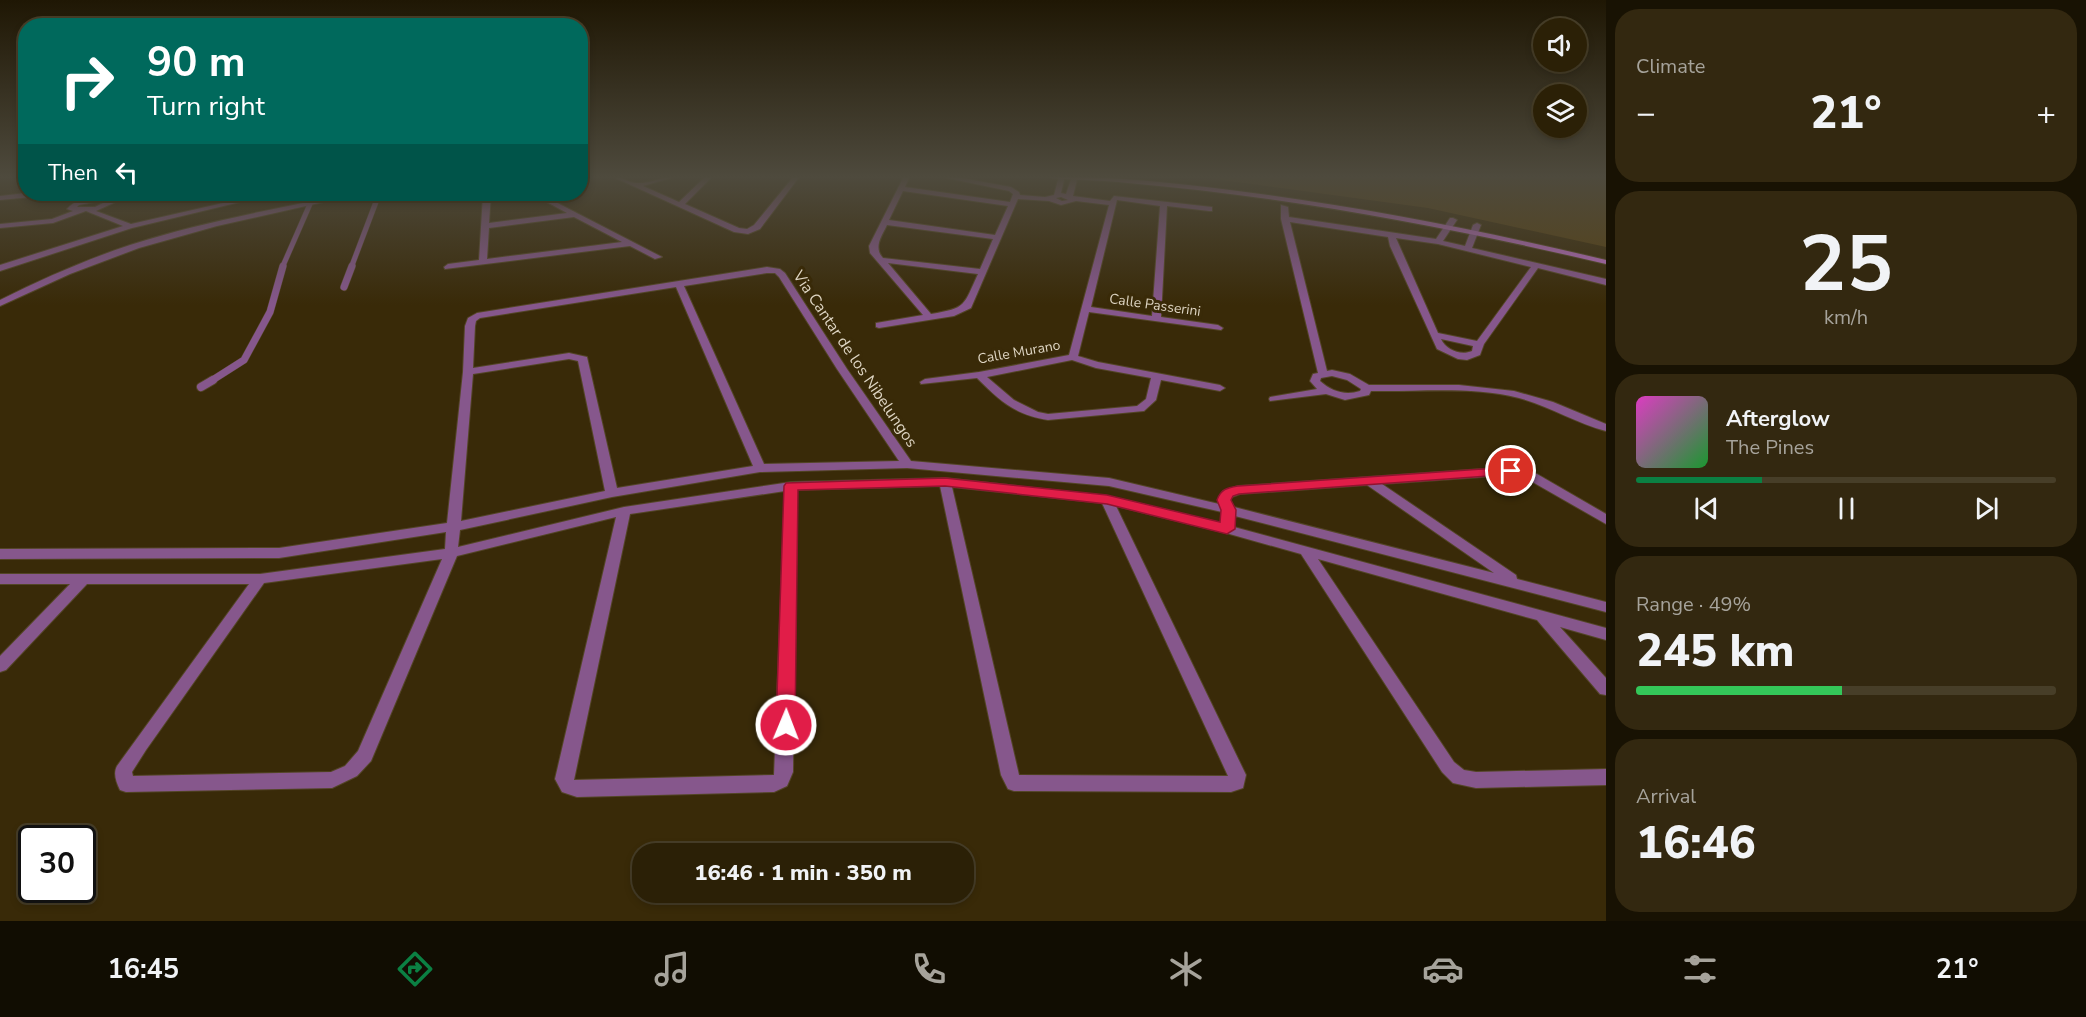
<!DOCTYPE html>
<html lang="en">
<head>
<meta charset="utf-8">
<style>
	:root { --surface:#2b2006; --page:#332810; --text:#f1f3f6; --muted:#a6a39b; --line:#473e28; --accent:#0b8043 }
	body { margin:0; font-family:"Nunito Sans",sans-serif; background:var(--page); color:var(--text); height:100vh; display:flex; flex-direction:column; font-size:22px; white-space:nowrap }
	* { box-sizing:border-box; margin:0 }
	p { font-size:20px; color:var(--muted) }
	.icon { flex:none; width:33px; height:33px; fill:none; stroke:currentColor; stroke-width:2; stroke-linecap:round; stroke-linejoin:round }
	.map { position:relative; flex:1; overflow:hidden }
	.details { display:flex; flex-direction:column; gap:9px; padding:9px; background:#181203; width:480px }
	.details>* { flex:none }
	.banner { position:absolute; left:18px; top:18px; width:570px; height:183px; border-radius:24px; box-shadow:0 3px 9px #0003,0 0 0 2px var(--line); background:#00695c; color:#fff; overflow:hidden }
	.controls { position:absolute; left:1533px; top:18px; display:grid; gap:12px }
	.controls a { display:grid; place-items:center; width:54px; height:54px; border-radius:50%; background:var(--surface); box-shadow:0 3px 9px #0003,0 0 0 2px var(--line); font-size:30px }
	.speed { position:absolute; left:18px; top:825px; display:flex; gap:12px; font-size:30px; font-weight:700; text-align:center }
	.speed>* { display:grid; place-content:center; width:78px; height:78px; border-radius:50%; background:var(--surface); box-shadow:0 3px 9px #0003,0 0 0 2px var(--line); line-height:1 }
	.speed .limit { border:3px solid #111; border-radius:9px; background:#fff; color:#111 }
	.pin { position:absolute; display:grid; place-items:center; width:51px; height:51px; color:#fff; margin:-26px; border:3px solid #fff; border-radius:50%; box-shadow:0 2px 6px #0007 }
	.me { position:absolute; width:66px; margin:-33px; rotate:1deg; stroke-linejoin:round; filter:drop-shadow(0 0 4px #0008) }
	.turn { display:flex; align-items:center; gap:21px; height:126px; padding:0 30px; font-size:27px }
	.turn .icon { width:78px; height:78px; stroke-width:2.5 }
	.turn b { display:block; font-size:42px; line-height:51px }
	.then { display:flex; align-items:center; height:57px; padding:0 30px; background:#0003; gap:12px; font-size:22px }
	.big { font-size:45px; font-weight:800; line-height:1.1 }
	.details .widget { flex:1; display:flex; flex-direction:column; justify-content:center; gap:9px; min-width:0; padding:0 21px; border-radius:24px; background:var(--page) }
	.details .dial { align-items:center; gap:0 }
	.dial b { font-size:78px; line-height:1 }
	.song { display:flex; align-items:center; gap:18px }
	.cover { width:72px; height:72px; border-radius:9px; background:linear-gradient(135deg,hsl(310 70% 55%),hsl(130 70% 35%)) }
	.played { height:6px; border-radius:3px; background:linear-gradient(90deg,var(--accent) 30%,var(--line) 30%) }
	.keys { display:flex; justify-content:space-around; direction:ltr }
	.heat { display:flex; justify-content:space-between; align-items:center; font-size:33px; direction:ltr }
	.charge { height:9px; border-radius:4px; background:linear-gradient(90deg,#34c759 49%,var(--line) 0) }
	.trip { position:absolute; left:632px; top:843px; width:342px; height:60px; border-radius:24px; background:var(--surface); box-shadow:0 3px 9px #0003,0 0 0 2px var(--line); font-weight:800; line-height:60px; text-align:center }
	.dock { display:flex; height:96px; justify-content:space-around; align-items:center; background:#110d02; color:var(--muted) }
	.dock .icon { width:42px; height:42px }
	.dock .on { color:var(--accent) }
	.dock b { font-size:27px; color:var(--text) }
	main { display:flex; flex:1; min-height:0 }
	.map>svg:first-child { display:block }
</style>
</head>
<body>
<main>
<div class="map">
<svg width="1606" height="921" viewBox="0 0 1606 921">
	<rect width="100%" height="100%" fill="#392a08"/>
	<path fill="#574111" d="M1192 176H1606V247L1428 208Z"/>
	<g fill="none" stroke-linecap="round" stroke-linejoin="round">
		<g stroke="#534526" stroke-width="6">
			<g id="lane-far2">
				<path d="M282 268 310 204"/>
				<path d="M351 268 379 194"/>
			</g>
		</g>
		<g stroke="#534526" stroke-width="8">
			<g id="lane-far1">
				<path d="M344 287 352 266"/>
				<path d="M211 381 244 360 270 312 283 266"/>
			</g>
		</g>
		<g stroke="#534526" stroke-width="10">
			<path id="lane" d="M201 387 213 380"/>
		</g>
		<g stroke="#534526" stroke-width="2">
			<g id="street">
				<path d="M611 176C621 176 630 184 639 183 652 183 665 176 678 176L643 186 679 202 706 176H713L685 204 739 228 747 229 754 225 794 176H800L760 229 748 234 734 232Z"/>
				<path d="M904 176H910L905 187 1010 202 1013 194 1009 191 937 176H951L1011 187 1019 192 1020 195 1045 197 1054 195 1059 176H1065L1061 193 1066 194 1072 176H1078L1073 196 1110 201 1114 196 1212 207V211H1209L1167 206 1161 317 1218 325 1223 328 1221 330 1089 312 1078 356 1098 362 1220 385 1225 388 1220 391 1161 380 1156 400 1144 411 1048 420C1015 415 1000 401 977 378L921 384 920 382 925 379 979 372 1069 355 1109 205 1076 201 1061 205 1049 201 1018 199 971 308 954 316 879 328 876 327V323L923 315 870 253 869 246ZM903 191 1008 206 995 235 889 220ZM1061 197 1068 200 1062 201 1056 198ZM1117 200 1160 206 1152 316 1091 307ZM887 225 993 239 980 269 883 258C873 247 882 236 887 225ZM888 263 978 274C963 306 967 308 931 314ZM1072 360 1096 368 1151 378 1146 399 1137 406 1048 414 1038 412 1014 400 987 377Z"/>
				<path d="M26 193 46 194 42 196 0 200V196Z"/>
				<path d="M123 194H133L96 211 131 224 263 194H274L132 228 0 271V265L123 226 86 211 53 223 0 228V224L52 219 73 211 67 209C81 193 105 199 123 194ZM104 200 107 201 95 207H77L79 205Z"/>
				<path d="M347 194H359L217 226 139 248 70 274 0 306V300C42 279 85 260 130 245 201 222 275 209 347 194Z"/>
				<path d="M483 194H491L489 223 567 213 532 194H540L662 257 655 259 630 246 445 269 444 267 448 264 479 260ZM574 217 622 242 487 259 489 228Z"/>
				<path d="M1281 205 1288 207 1289 217 1436 239 1450 218H1453L1457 220 1443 241 1465 246 1473 225 1477 223 1481 225 1472 248 1606 279V285L1538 268 1484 344 1480 355 1467 360 1458 359 1437 349 1390 246 1388 237 1290 222 1327 371 1332 370 1350 374 1369 385H1459L1514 391 1553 402 1606 424V431C1576 423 1549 406 1519 398 1471 386 1420 392 1371 391L1369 395 1345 400 1326 394 1270 401 1269 399 1270 397 1317 389 1310 381 1313 374 1318 373 1281 219ZM1396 238 1438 244 1531 267 1477 341 1438 333ZM1441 339 1473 346 1472 351C1461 356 1446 350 1441 339ZM1332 376 1347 380 1361 389 1360 391C1345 396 1331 391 1320 381L1321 378Z"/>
				<path d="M767 267 780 269 785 273 847 369 911 461 1109 478 1219 504 1218 500 1223 491 1238 486 1511 467 1537 474 1606 514V524L1529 480 1511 475 1382 484 1516 575 1517 579 1606 602V612L1235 516 1234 527 1606 628V640L1560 627 1606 678V695L1600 694 1537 620 1318 559 1454 762 1464 770 1476 772 1606 769V785L1476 788 1453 783 1442 772 1301 554 1226 533 1116 506 1246 775 1243 788 1231 792 1014 791 1008 789 1001 775 940 486 797 490 793 772 787 786 774 792 577 797 562 792 555 779 616 517 457 556 371 761 357 776 332 788 126 792 120 790C116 782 113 773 117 766L249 584H87L6 670 0 672V656L70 584H0V574H260L445 549 446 532 279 558 0 559V549L279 548 447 523 463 372 465 326 468 318 477 313ZM767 273H775L779 277 837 369 899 461 764 464 684 286ZM676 287 753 466 617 488 587 357 569 353 473 368 475 326 476 321 480 318ZM569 359 578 361 605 491 461 521 473 374ZM907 468 1109 486 1222 512 1221 523 1107 496 945 478 791 482 624 507 458 547 460 530 612 497 760 472ZM1367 485 1494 573 1234 507 1230 500 1232 497 1240 494ZM952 487 1102 503 1228 776 1019 775ZM785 491 774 775 574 780 630 514ZM442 559 358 751 345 766 331 772 133 776 132 772 146 750 264 583Z"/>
			</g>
		</g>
		<g stroke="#534526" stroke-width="2">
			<path id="secondary" d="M1048 176C1112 176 1175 183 1238 191 1362 207 1485 231 1606 260V264C1449 227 1289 197 1128 183 1102 180 1077 180 1051 178Z"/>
		</g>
		<use href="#lane-far2" stroke="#86578c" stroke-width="5"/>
		<use href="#lane-far1" stroke="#86578c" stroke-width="7"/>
		<use href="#lane" stroke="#86578c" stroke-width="8"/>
		<use href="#street" fill="#86578c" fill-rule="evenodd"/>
		<use href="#secondary" fill="#b86dc2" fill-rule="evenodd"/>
	</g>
	<linearGradient id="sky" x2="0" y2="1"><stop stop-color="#1f1704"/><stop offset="0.58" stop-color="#4e4a3d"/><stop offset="1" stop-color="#4e4a3d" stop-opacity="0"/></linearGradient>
	<rect width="1606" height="305" fill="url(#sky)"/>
	<path fill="#e11d48" stroke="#92132f" stroke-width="1.5" d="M1511 467 1518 471 1516 474 1239 494 1233 496 1231 500 1236 510 1235 529 1227 534 1107 504 945 486 798 490 795 725 792 730 786 733 779 730 776 725 784 486 786 483 945 478 1107 495 1220 522 1221 510 1217 500C1221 489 1227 488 1238 486Z"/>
	<g text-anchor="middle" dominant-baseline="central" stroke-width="6" stroke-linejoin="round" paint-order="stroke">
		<g font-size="14" fill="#ded5c3" stroke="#392a08">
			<text transform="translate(1155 305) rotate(8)">Calle Passerini</text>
			<text transform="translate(1019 352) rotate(-10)">Calle Murano</text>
		</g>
		<g font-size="16" fill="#ded5c3" stroke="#392a08">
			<text transform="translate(855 359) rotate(56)">Via Cantar de los Nibelungos</text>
		</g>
	</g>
</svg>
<div class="controls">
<a><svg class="icon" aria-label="sound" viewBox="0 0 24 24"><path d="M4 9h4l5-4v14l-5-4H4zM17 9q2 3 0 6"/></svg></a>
<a><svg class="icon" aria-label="layers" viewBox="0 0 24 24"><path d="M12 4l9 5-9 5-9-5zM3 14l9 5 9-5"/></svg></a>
</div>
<div class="speed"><div class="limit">30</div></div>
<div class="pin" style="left:1511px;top:471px;background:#d93025"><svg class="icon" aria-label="arrive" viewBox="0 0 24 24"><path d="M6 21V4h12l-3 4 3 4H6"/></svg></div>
<svg class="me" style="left:786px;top:725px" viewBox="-20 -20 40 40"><circle r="17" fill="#e11d48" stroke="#fff" stroke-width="3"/><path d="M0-11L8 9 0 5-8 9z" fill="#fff"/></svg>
<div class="trip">16:46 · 1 min · 350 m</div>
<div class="banner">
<div class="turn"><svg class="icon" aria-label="right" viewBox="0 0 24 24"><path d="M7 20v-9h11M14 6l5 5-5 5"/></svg><div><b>90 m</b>Turn right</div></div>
<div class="then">Then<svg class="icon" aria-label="left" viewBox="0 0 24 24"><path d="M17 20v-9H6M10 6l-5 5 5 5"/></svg></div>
</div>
</div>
<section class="details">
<div class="widget"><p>Climate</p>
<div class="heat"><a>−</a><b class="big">21°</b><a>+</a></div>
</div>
<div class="widget dial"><b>25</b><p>km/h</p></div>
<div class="widget">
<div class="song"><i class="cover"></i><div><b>Afterglow</b><p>The Pines</p></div></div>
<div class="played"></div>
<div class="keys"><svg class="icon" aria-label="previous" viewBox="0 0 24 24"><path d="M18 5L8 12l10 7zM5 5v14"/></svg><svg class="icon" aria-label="pause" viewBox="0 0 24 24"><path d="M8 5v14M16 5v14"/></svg><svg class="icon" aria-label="next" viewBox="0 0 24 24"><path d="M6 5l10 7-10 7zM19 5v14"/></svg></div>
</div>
<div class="widget"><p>Range · 49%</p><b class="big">245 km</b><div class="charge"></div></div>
<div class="widget"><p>Arrival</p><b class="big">16:46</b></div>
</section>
</main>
<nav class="dock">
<b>16:45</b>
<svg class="icon on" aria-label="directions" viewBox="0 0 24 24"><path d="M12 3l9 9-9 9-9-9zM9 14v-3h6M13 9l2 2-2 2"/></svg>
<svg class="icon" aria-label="music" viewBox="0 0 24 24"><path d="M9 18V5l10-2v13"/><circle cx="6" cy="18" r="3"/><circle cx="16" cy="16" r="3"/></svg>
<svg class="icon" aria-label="phone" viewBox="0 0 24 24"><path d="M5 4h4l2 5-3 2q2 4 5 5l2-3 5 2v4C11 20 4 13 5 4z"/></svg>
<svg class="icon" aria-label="climate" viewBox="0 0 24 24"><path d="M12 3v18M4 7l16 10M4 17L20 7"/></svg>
<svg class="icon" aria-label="car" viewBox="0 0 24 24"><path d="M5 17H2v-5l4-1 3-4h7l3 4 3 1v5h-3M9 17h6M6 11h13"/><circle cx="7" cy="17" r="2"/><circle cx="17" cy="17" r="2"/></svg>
<svg class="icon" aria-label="filters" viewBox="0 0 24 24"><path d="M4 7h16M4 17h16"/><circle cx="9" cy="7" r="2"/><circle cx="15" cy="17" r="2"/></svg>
<b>21°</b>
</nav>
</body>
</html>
